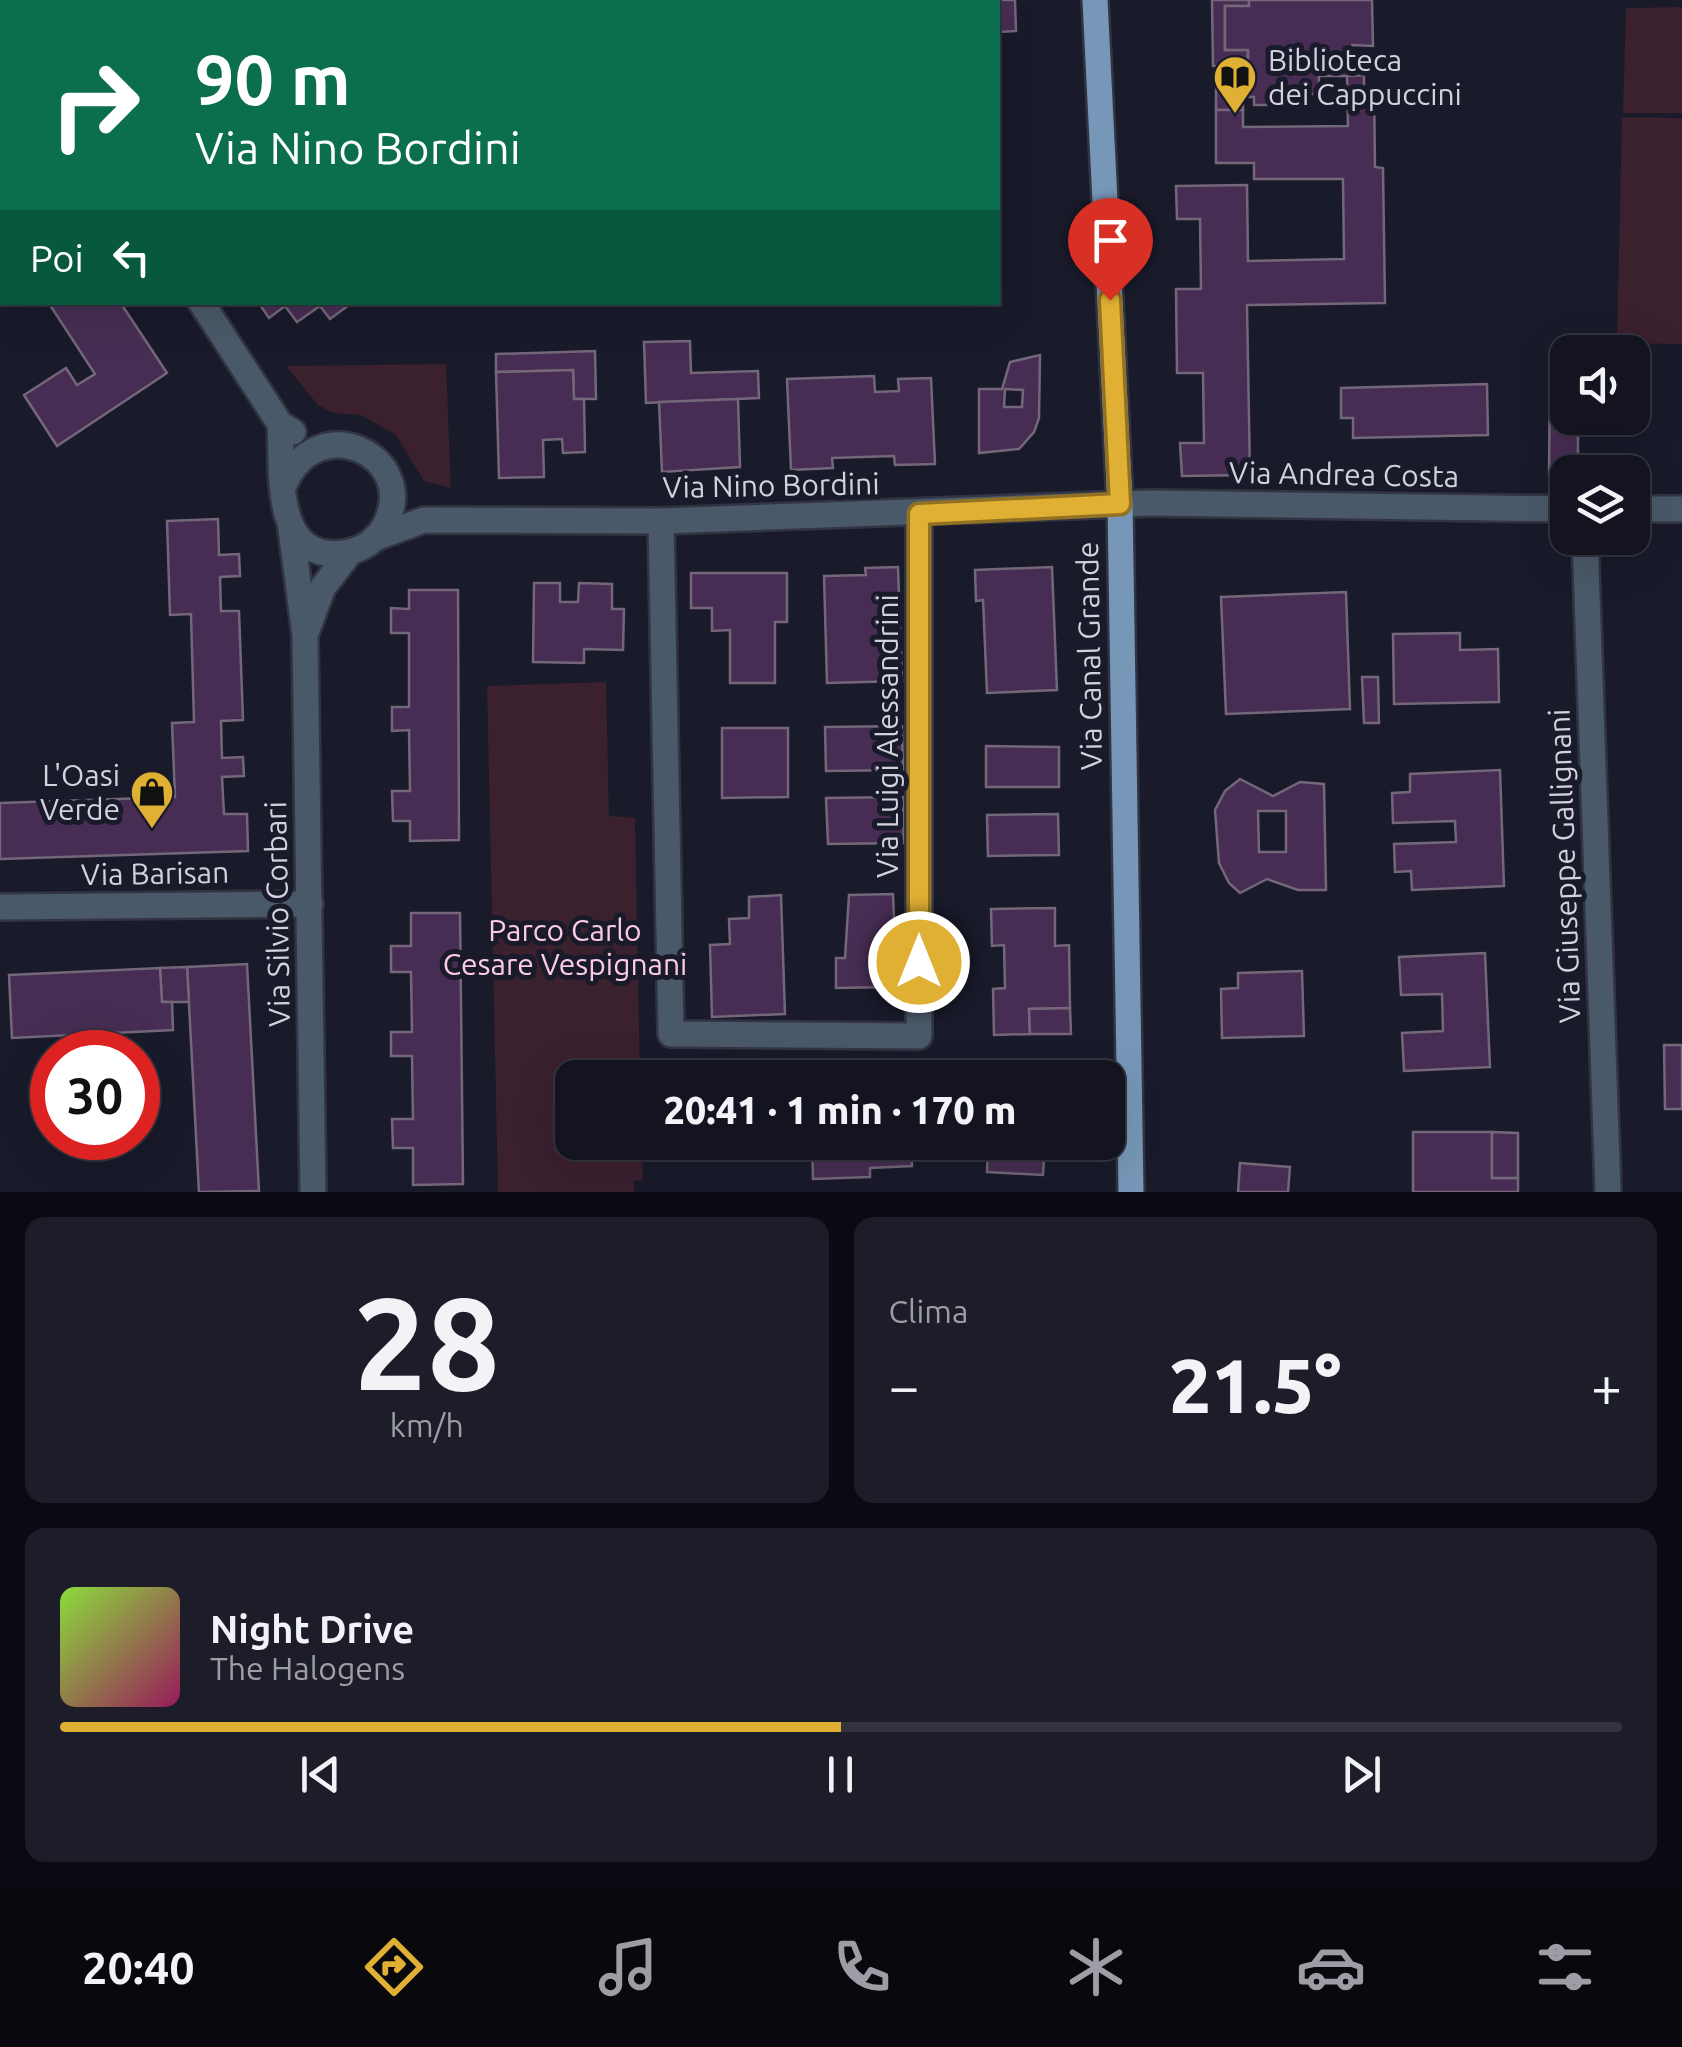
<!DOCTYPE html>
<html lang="it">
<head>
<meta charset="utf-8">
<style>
	:root { --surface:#131420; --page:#1c1d29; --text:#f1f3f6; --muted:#9d9ea5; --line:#32333e; --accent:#e0b034 }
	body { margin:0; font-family:Ubuntu,sans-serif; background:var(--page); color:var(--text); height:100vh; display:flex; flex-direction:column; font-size:38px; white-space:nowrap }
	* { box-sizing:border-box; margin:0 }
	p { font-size:32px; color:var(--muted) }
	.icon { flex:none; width:55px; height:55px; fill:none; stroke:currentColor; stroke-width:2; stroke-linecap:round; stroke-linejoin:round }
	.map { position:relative; height:1192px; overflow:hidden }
	.sheet { display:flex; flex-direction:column; gap:25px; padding:25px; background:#0a0b12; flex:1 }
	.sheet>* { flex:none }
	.top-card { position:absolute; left:0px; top:0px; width:1000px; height:305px; box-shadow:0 10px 40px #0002,0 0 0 2px var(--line); background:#0b6e4f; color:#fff; overflow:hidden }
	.tools { position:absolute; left:1550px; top:335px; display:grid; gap:20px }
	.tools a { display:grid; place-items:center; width:100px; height:100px; border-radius:20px; background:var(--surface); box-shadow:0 10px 40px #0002,0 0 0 2px var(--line); font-size:50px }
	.speed { position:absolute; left:30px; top:1030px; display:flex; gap:20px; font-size:50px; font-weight:700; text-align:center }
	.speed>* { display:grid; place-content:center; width:130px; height:130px; border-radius:50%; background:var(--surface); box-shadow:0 10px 40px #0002,0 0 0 2px var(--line); line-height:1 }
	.speed .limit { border:15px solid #d22; background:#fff; color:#111 }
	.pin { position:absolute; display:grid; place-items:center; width:85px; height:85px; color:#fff; margin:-102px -42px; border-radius:50% 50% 50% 0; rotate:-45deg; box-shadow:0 0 10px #0007 }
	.pin .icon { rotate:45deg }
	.me { position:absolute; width:110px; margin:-55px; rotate:0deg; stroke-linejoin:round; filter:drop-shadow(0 0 8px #0008) }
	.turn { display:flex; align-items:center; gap:35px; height:210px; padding:0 30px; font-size:45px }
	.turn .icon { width:130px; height:130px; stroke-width:2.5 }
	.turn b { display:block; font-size:70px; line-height:85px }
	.then { display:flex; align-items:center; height:95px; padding:0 30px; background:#0003; gap:20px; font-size:38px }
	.big { font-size:75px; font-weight:800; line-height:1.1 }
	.sheet .tile { flex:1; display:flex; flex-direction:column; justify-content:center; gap:15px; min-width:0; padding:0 35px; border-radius:20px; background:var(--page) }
	.sheet .dial { align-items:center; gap:0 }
	.dial b { font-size:130px; line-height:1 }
	.song { display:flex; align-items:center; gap:30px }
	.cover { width:120px; height:120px; border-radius:15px; background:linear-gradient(135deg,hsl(90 70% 55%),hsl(330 70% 35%)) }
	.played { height:10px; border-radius:5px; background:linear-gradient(90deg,var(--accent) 50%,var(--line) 50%) }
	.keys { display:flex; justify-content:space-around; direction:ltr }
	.heat { display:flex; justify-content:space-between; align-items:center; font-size:55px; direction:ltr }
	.sheet .tiles { flex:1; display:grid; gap:25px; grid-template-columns:1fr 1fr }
	.tile:last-child { grid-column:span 2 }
	.trip { position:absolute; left:555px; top:1060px; width:570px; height:100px; border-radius:20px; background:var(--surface); box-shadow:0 10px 40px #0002,0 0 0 2px var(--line); font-weight:800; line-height:100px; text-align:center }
	.tab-bar { display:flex; height:160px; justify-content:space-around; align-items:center; background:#08080d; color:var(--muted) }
	.tab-bar .icon { width:70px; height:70px }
	.tab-bar .selected { color:var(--accent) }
	.tab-bar b { font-size:45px; color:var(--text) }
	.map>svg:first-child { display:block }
</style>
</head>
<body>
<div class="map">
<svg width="1682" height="1192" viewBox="0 0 1682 1192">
	<rect width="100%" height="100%" fill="#191a2a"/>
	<g fill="#3b202e">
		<path d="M1682 7V113H1623L1626 8Z"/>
		<path d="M1622 117 1682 118V344L1617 343Z"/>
		<path d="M446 364 451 488 424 481 396 435 361 415 333 413 318 405 286 366Z"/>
		<path d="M606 682 609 816 635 818 640 1077 572 1078V1142L642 1143 643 1180 634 1181V1192H498L487 686Z"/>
	</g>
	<g fill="#472d53" stroke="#736779" stroke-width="2.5" fill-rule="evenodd">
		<path d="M955 0H1015L1016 31 998 32V2Z"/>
		<path d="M1212 0H1249V6H1225V50H1248L1247 66H1213Z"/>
		<path d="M1249 0H1372L1373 46 1352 45 1347 76H1319V94H1273V105H1254V97H1243V110H1216V79H1248V50H1225V6H1249Z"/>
		<path d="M1364 75V89H1374L1375 167 1383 168 1385 303 1247 305 1250 475 1182 476 1180 443H1204L1203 373H1177L1176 289H1201L1200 219H1177L1176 186 1247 185 1248 261 1344 259 1343 179H1254V163H1216V110H1243V127L1348 126 1347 76Z"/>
		<path d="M2 127V233L0 229Z"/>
		<path d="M48 302H120L167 373 57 446 24 395 66 368 77 385 95 374Z"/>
		<path d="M258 302H353L330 319 320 306 297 322 285 306 269 318Z"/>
		<path d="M690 341 691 373 758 371 759 398 646 403 644 342Z"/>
		<path d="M595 351 596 399H574L573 370 496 372V354Z"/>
		<path d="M1040 355 1039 418 1034 432 1019 449 979 453V389H1002L1010 362ZM1005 389 1023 390 1022 407H1004Z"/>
		<path d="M1550 368H1568V418H1578V472L1568 475H1549Z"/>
		<path d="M573 370 574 399H584L585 452 563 453 562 439 543 440 544 477 499 478 496 372Z"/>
		<path d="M874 376 875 392 899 391 898 379 931 378 935 464 895 465 894 456 832 458 833 468 791 470 787 379Z"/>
		<path d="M1487 384 1488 435 1353 438V418H1341V388Z"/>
		<path d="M738 399 740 467 662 472 659 402Z"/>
		<path d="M218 519 219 555 239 554 240 576 220 577 221 611H239L243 720 221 721 222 758 243 757 244 776 222 777 224 814H247L248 851 0 859V803L175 797 172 723 194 722 191 614 170 615 167 521Z"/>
		<path d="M898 567 902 681 827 683 824 576 866 575 865 568Z"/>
		<path d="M1052 567 1057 690 987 693 983 600 976 601 975 570Z"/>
		<path d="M691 573H787V622H775V683H730V630L712 631V608H691Z"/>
		<path d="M534 583H560V602H578L579 583 612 584V609H624L623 650 584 649V663L533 662Z"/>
		<path d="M409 590H458L459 840 410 841V821H393L392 791H410L409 730 392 731V707H409V633H391V608L409 609Z"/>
		<path d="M1346 592 1350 709 1226 714 1221 597Z"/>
		<path d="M1460 633V650L1498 649 1499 702 1394 704 1393 634Z"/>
		<path d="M1362 677H1378L1379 723H1364Z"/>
		<path d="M902 726 903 770 826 771 825 727Z"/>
		<path d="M722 728H788V797L722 798Z"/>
		<path d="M986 746 1059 747V787H986Z"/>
		<path d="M1500 770 1504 886 1412 890 1411 871 1395 872 1394 844 1456 842 1455 821 1393 823 1392 793 1410 792V774Z"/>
		<path d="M1240 779 1273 796 1300 782 1324 784 1326 890H1298L1267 879 1240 893 1229 883 1219 863 1215 810 1225 791ZM1258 811H1286V852H1259Z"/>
		<path d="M903 797 904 843 828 844 826 798Z"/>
		<path d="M1058 814 1059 855 988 856 987 815Z"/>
		<path d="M893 894 894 918H901L902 962H893V987L836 988V958H845L849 895Z"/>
		<path d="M781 895 785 1014 712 1017 710 945 730 944 729 919 749 918V897Z"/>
		<path d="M1055 908V946L1069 945 1070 1008 1029 1009 1030 1034 994 1035 993 989 1005 988 1004 945 992 946 991 909Z"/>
		<path d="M411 913H460L463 1184 413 1185V1148H393L392 1119H413L412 1056H391V1032H412L411 972H391V946H411Z"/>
		<path d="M1485 953 1490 1067 1404 1071 1402 1033 1443 1031 1442 994 1401 995 1399 957Z"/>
		<path d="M247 964 259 1191 199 1192 187 967Z"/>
		<path d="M187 967 189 1002H162L160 968Z"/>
		<path d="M160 968 162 1002H172L173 1030 12 1038 9 975Z"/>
		<path d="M1302 971 1304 1036 1222 1038 1221 989 1238 988V973Z"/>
		<path d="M1070 1008 1071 1034H1030L1029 1009Z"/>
		<path d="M1664 1045H1682V1109H1665Z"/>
		<path d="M969 1069 1049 1074V1078H969Z"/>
		<path d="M1413 1132H1492V1178H1518V1192H1413Z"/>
		<path d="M1492 1132 1518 1133V1178H1492Z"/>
		<path d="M812 1142H921V1144H911L912 1166 870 1168V1177L813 1179Z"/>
		<path d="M988 1142H1045L1043 1175 987 1172Z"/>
		<path d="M1240 1163 1290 1167 1288 1192H1238Z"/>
	</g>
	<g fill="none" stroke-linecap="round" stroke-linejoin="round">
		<g stroke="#333443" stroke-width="30">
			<g id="minor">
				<path d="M19 2 23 0"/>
				<path d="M0 15 2 14"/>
				<path d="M201 302 280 424 293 432"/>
				<path d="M280 424C283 470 271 562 344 553 362 550 378 540 386 523 419 456 317 407 284 485"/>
				<path d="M1632 509H1682"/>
				<path d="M661 521 671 1034 919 1036V514"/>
				<path d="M291 529 305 635 313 1192"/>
				<path d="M375 538 424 520 661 521 1151 503 1568 509"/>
				<path d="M1585 538 1608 1192"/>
				<path d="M307 630 323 587 350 552"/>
				<path d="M0 907 310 904"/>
			</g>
		</g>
		<g stroke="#333443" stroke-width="30">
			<path id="major" d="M1095 0 1120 504 1131 1192"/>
		</g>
		<use href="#minor" stroke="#4a5969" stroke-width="25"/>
		<use href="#major" stroke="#7797b8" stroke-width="25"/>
	</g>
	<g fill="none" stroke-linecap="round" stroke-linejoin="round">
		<g stroke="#927222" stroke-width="25">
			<path id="route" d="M919 962V514L1120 504 1110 300"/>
		</g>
		<use href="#route" stroke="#e0b034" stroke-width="18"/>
	</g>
	<defs>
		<g id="library-pin" transform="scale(2.25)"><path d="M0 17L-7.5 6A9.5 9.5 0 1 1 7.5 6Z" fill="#e0b034" stroke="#191a2a"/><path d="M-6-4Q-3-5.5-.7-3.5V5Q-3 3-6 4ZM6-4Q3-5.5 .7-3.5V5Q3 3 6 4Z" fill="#111"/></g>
		<g id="shop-pin" transform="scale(2.25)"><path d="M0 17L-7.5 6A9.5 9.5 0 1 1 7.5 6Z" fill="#e0b034" stroke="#191a2a"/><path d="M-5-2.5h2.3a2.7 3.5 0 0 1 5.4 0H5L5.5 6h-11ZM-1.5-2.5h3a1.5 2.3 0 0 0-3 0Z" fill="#111"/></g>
	</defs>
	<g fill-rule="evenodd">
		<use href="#library-pin" x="1235" y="77"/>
		<use href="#shop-pin" x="152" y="792"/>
	</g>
	<g text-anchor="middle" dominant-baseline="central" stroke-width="10" stroke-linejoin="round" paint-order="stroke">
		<g font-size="30" fill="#d1d2dd" stroke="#191a2a" text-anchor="start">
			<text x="1268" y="60">Biblioteca<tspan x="1268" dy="34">dei Cappuccini</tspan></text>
			<text x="120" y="775" text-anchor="end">L'Oasi<tspan x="120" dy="34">Verde</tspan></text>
		</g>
		<g font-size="30" fill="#d1d2dd" stroke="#191a2a">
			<text transform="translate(1344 474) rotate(1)">Via Andrea Costa</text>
			<text transform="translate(771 485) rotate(-1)">Via Nino Bordini</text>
			<text transform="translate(1089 656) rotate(-91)">Via Canal Grande</text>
			<text transform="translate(887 736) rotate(-90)">Via Luigi Alessandrini</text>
			<text transform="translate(1564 866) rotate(-92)">Via Giuseppe Gallignani</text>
			<text transform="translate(155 873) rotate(-1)">Via Barisan</text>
			<text transform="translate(277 914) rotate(-91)">Via Silvio Corbari</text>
		</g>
		<g font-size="30" fill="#fbcce3" stroke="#191a2a">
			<text x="565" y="930">Parco Carlo<tspan x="565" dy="34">Cesare Vespignani</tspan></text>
		</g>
	</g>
</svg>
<div class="tools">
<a><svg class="icon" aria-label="sound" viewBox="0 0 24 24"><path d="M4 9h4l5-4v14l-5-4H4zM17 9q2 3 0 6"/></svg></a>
<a><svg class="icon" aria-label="layers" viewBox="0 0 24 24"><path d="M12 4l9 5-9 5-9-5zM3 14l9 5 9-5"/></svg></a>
</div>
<div class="speed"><div class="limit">30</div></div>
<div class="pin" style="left:1110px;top:300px;background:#d93025"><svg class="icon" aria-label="arrive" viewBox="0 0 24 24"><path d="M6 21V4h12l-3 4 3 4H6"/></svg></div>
<svg class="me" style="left:919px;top:962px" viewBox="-20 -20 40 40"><circle r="17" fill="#e0b034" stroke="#fff" stroke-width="3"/><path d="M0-11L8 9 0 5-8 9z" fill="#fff"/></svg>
<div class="trip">20:41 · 1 min · 170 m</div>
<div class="top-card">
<div class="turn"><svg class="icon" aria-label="right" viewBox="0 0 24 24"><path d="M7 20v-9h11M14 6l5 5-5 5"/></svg><div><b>90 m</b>Via Nino Bordini</div></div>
<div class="then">Poi<svg class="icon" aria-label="left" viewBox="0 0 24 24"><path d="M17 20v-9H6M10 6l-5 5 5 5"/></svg></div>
</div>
</div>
<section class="sheet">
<div class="tiles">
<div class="tile dial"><b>28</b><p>km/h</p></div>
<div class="tile"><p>Clima</p>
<div class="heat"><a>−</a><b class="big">21.5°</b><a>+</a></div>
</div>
<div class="tile">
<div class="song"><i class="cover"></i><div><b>Night Drive</b><p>The Halogens</p></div></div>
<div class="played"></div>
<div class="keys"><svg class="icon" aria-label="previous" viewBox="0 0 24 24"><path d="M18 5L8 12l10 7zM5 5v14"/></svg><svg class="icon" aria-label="pause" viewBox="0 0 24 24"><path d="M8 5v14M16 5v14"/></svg><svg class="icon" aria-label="next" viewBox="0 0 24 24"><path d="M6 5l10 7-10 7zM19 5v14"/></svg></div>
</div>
</div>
</section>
<nav class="tab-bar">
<b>20:40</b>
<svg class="icon selected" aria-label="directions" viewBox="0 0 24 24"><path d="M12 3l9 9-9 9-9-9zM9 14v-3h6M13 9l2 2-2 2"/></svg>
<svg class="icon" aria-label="music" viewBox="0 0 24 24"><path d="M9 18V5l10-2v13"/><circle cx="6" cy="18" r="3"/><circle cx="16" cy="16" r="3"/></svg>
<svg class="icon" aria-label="phone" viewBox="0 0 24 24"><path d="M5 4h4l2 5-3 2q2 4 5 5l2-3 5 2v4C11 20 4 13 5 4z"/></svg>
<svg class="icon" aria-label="climate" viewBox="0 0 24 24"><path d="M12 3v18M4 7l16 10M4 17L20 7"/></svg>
<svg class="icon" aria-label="car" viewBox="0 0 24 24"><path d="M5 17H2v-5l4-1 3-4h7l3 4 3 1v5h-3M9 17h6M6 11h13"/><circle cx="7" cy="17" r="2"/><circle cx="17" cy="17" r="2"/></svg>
<svg class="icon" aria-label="filters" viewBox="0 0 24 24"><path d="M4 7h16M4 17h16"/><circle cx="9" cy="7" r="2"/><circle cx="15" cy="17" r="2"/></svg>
</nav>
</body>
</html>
